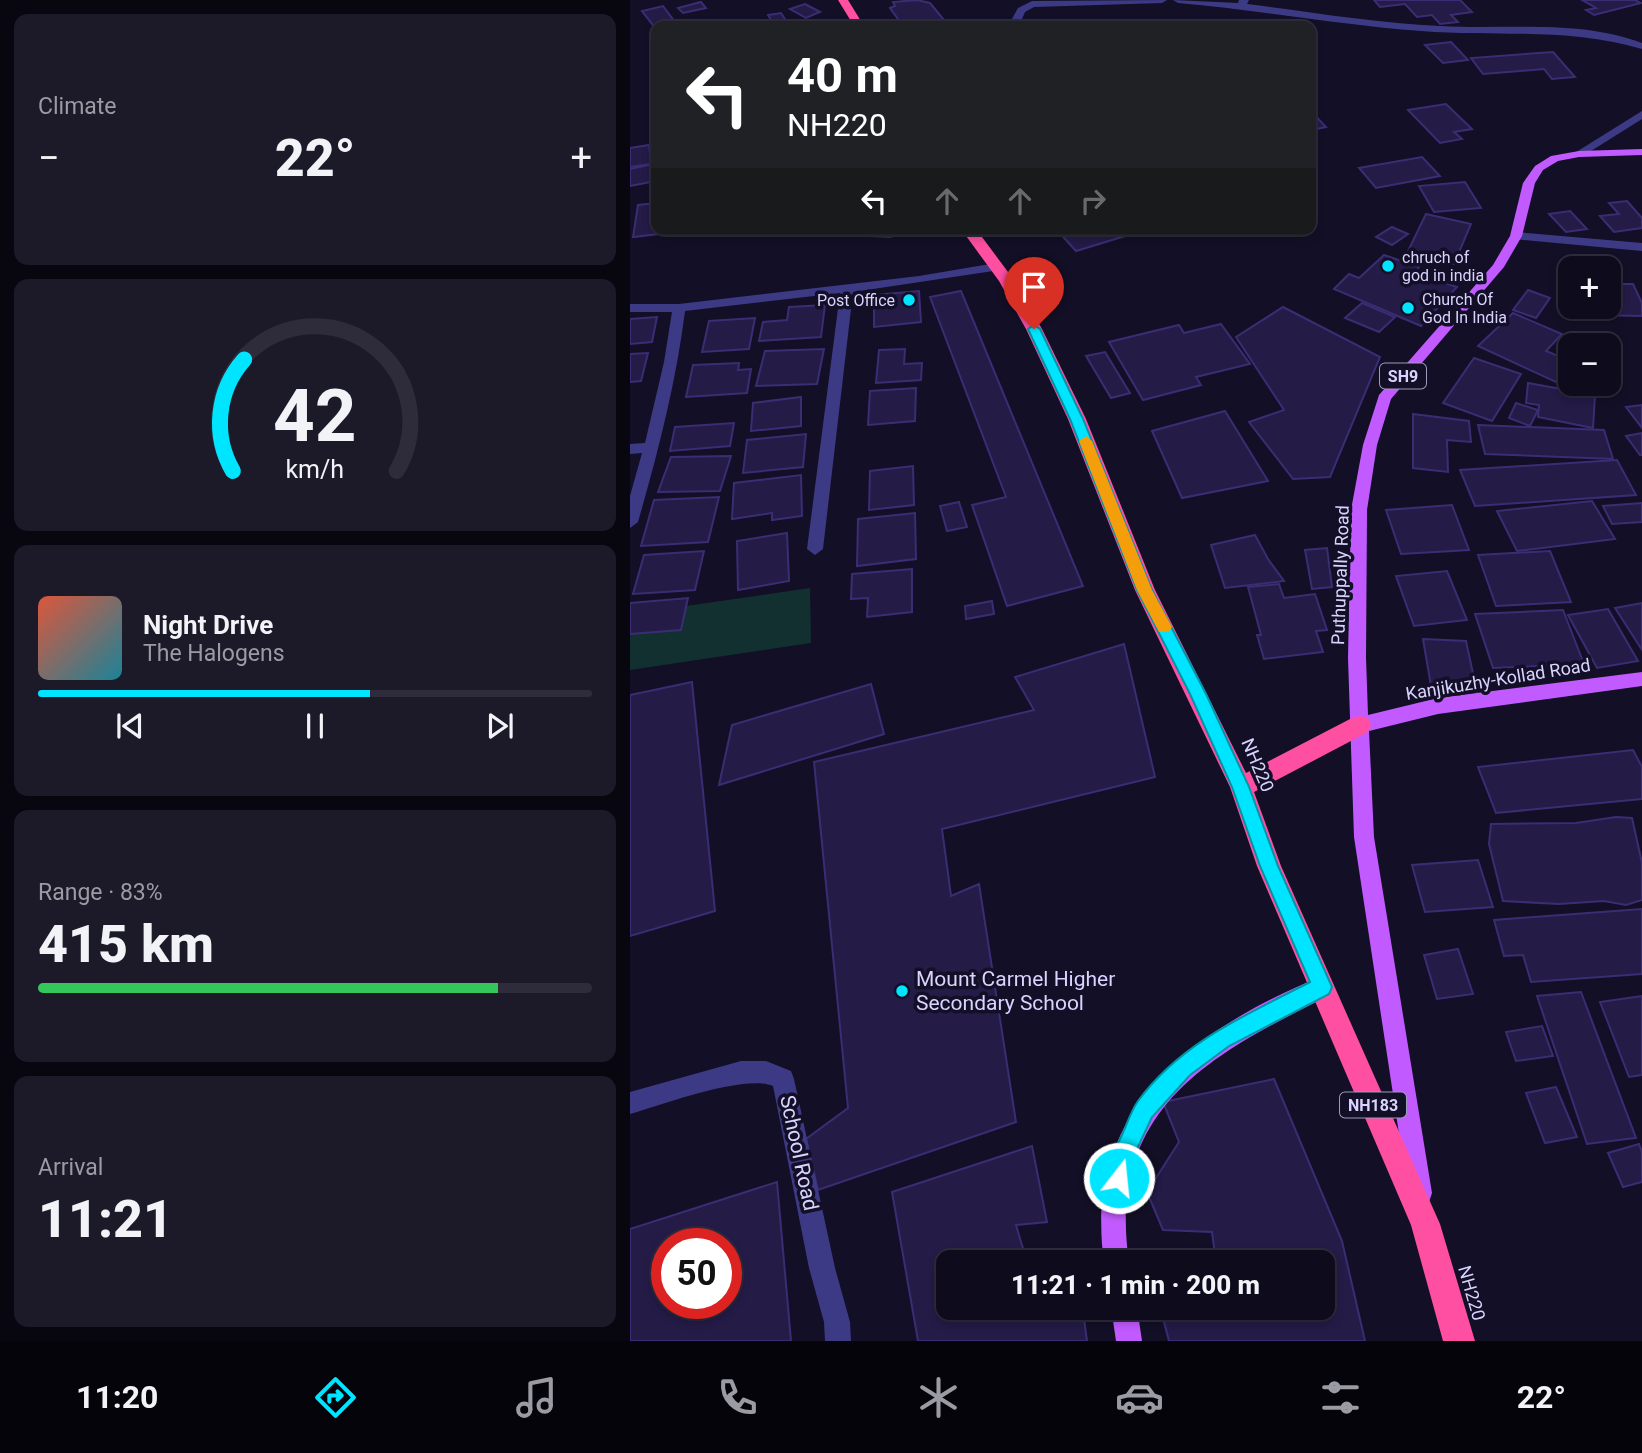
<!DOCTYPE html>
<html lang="en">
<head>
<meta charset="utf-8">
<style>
	:root { --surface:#0e0b1c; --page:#1c1929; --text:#f1f3f6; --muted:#9b9ba3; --line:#2e2b3b; --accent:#00e5ff }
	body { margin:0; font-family:Roboto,sans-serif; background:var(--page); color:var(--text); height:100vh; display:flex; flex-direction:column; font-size:26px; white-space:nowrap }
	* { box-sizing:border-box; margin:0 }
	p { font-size:23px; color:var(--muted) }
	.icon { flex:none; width:38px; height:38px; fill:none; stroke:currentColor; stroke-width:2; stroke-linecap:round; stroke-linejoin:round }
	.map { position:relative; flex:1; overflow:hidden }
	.side { display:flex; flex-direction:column; gap:14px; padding:14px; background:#08060f; width:630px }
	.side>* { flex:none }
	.top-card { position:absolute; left:21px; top:21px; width:665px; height:214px; border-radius:14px; box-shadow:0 4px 10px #0003,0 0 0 2px var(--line); background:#202124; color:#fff; overflow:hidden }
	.buttons { position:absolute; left:928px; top:256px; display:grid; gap:14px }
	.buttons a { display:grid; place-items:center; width:63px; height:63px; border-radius:14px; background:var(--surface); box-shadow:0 4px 10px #0003,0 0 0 2px var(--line); font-size:35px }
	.speed { position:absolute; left:21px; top:1228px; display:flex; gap:14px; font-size:35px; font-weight:700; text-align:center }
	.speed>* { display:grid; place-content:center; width:91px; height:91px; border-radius:50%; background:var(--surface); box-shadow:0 4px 10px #0003,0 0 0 2px var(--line); line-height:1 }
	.speed .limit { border:10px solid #d22; background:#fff; color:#111 }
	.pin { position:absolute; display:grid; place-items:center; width:60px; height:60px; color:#fff; margin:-72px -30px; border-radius:50% 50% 50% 0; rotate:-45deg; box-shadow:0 0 7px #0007 }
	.pin .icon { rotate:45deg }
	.me { position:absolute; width:77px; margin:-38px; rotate:16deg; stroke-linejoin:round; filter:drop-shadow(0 0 5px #0008) }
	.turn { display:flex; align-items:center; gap:24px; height:147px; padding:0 21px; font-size:32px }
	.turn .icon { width:91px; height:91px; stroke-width:2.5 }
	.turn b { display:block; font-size:49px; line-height:60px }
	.lanes { display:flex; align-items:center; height:66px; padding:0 21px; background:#0003; justify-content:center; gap:35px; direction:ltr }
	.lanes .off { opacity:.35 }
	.big { font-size:52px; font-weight:800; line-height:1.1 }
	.side .widget { flex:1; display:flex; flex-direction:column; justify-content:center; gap:10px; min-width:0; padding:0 24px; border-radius:14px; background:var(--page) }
	.side .dial { align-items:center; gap:0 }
	.dial svg { height:182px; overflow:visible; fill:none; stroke:var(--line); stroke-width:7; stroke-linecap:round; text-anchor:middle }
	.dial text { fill:var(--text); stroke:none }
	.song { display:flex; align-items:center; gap:21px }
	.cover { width:84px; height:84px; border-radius:10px; background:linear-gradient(135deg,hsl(10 70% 55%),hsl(190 70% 35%)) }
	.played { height:7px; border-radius:4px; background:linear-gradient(90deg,var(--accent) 60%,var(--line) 60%) }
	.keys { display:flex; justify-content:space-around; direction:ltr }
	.heat { display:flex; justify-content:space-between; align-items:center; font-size:38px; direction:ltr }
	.charge { height:10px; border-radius:5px; background:linear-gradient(90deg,#34c759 83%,var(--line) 0) }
	.trip { position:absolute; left:306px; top:1250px; width:399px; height:70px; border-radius:14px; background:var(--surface); box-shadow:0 4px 10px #0003,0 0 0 2px var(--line); font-weight:800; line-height:70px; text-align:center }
	.tabs { display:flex; height:112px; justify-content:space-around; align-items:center; background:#06040b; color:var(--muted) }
	.tabs .icon { width:49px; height:49px }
	.tabs .on { color:var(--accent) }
	.tabs b { font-size:32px; color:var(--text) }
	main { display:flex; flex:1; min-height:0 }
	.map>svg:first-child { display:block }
</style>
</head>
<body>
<main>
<section class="side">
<div class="widget"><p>Climate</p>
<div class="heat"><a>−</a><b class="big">22°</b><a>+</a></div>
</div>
<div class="widget dial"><svg viewBox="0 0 100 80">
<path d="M14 69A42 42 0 1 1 86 69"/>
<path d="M14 69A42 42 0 0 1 19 20" stroke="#00e5ff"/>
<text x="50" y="56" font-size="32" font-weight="700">42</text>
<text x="50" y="72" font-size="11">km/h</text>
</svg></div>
<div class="widget">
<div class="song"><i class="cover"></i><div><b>Night Drive</b><p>The Halogens</p></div></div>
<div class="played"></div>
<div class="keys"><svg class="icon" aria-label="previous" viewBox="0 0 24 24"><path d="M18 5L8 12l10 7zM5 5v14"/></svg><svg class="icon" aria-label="pause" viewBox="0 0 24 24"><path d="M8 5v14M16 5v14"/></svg><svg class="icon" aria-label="next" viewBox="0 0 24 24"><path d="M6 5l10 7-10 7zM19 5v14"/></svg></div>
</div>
<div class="widget"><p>Range · 83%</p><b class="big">415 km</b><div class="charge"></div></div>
<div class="widget"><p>Arrival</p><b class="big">11:21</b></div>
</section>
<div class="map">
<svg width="1012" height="1341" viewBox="0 0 1012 1341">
	<rect width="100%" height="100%" fill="#130f26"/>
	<path fill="#12302f" d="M180 588 181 643 0 670V614Z"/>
	<g fill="#241b47" stroke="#3b2d73" stroke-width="2" fill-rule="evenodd">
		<path d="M287 0 300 3 319 26H273L260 8 265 6 263 2Z"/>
		<path d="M744 0H830L842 12 821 15 828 22 810 24 802 15 787 17 775 4 750 7Z"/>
		<path d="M952 0H1005L1011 3 964 15 956 10 966 8Z"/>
		<path d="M71 2 76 8 53 13 48 8Z"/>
		<path d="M175 4 190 12 176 18 160 9Z"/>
		<path d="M33 6 48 26H26V29L12 11Z"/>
		<path d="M151 13 157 22 144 25 138 15Z"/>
		<path d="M821 42 838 60 813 63 795 45Z"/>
		<path d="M923 52 945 77 922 79 914 69 853 74 841 58Z"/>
		<path d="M816 104 842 129 824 132 832 139 810 143 778 110Z"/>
		<path d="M681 111 696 127 681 130Z"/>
		<path d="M19 145 21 164 0 167V148Z"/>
		<path d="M792 157 810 176 746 188 729 168Z"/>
		<path d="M23 164 26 181 0 186V169Z"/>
		<path d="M835 182 851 208 804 212 789 186Z"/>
		<path d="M997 201 1012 218V228L984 232 970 216 989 214 979 203Z"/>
		<path d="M26 203V229H46V232L3 237 8 205Z"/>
		<path d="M940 211 957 229 936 232 919 214Z"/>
		<path d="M796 214 841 224 824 264 777 253Z"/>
		<path d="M762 227 778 234 762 245 746 237Z"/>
		<path d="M236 229H291L260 237 240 236Z"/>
		<path d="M426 229H518L446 251Z"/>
		<path d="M754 255 789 267 785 273 827 287 791 326 704 289 719 274 729 278Z"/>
		<path d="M978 284H1003L1012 303V316L958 315 955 306H978Z"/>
		<path d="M898 290 920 298 906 318 883 310Z"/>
		<path d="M289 291 291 322 244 327V295Z"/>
		<path d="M331 291 453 586 377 606 342 505 376 497 300 297Z"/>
		<path d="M732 303 765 317 749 332 715 318Z"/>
		<path d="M195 305 191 337 129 341 133 322 157 320 159 307Z"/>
		<path d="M653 307 750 357 700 477 663 479 619 422 654 410 606 337Z"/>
		<path d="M883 313 932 334 916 351 940 361V383H943L939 388 848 346Z"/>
		<path d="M27 317 22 342 0 344V319Z"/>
		<path d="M125 318 119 349 72 352 79 321Z"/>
		<path d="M591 324 620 364 566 377 571 385 513 400 479 342 549 325 554 333Z"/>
		<path d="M194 349 187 384 126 386 135 351Z"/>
		<path d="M275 349 274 364 292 363 291 380 246 383 249 350Z"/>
		<path d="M475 352 500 393 481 398 456 356Z"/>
		<path d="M18 353 11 381 0 382V354Z"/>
		<path d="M844 358 891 374 862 421 813 403Z"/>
		<path d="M109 363 108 370 121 369 117 393 56 397 63 365Z"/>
		<path d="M898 383 965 395 963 428 908 417 909 405 896 403Z"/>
		<path d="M286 388 285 421 238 425 240 391Z"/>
		<path d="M171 397V426L121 431 123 403Z"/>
		<path d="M886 403 908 410 900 426 879 418Z"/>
		<path d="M1012 405V428L996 407Z"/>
		<path d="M595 411 638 481 552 498 522 431Z"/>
		<path d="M783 414 839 421 841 442 817 440 818 472 783 468Z"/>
		<path d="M104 423 100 446 40 451 45 427Z"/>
		<path d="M848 425 974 430 983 459 855 454Z"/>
		<path d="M1012 433V455H1010L996 436Z"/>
		<path d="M176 434 173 467 113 473 117 440Z"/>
		<path d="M101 456 90 491 28 492 41 457Z"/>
		<path d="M987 460 1006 495 845 506 830 470Z"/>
		<path d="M283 466 284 505 239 510 240 471Z"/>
		<path d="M171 475 172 516 142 520V513L102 519 104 483Z"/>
		<path d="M89 497 78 542 11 546 24 500Z"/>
		<path d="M962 501 985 539 887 551 867 511Z"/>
		<path d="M329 502 337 527 317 531 310 506Z"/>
		<path d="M1012 503V522L982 524 973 506Z"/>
		<path d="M822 505 839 550 771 554 756 510Z"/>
		<path d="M285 513 286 559 227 566 228 519Z"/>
		<path d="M157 533 159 581 108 590 107 541Z"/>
		<path d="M625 535 638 559 654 581 595 588 581 545Z"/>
		<path d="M697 548 702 587 682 589 675 550Z"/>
		<path d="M74 551 65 590 3 594 14 555Z"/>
		<path d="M920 551 941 602 866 606 848 555Z"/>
		<path d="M282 569V612L237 617 238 598 221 599 222 574Z"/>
		<path d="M817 571 837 620 784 626 766 576Z"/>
		<path d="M649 584 654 598 685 594 697 630 686 631 693 652 634 659 627 635H631L618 587Z"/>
		<path d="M58 598 51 630 0 634V603Z"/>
		<path d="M362 601 364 614 336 619 335 606Z"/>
		<path d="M1012 603V650L985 608Z"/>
		<path d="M978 609 1008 661 967 668 938 615Z"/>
		<path d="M933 610 954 664 863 668 845 614Z"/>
		<path d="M793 639 836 641 847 692H802Z"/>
		<path d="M494 644 525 777 312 829 321 896 349 884 386 1122 188 1190 176 1139 218 1108 184 762 404 710 385 677Z"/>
		<path d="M62 682 85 911 0 936V695Z"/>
		<path d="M241 684 254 734 89 785 102 725Z"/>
		<path d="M1003 750 1012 767V799L866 813 848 767Z"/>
		<path d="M986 817 1002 818 1012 863V900L996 905 974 901 929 904 873 901 859 844 861 824 946 823Z"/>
		<path d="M848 860 863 907 795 912 782 865Z"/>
		<path d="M1012 909V974L901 982 893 955 874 956 864 920Z"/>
		<path d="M828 949 843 994 807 999 794 955Z"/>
		<path d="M951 992 1006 1138 957 1144 907 996Z"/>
		<path d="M1012 996V1075L999 1077 970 1002Z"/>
		<path d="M912 1026 923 1056 886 1061 876 1032Z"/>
		<path d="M644 1079 712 1241 735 1341H539L530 1307H693V1262H586L582 1232 533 1230 517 1192 549 1142 533 1102Z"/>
		<path d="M926 1087 947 1137 915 1143 896 1093Z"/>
		<path d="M1009 1144 1012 1152V1182L993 1187 978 1153Z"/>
		<path d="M402 1146 417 1222 386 1225 397 1262H318V1307H411L414 1317 453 1311 457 1341H288L262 1192Z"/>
		<path d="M147 1182 161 1341H0V1229ZM37 1244H96V1304H37Z"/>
	</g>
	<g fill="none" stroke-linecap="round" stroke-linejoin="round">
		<g fill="#3d3a85" fill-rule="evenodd">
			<path d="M537 0 532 3 404 7 395 12 392 19 395 26H385L382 19 388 8 402 1Z"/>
			<path d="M543 0 608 3 609 0H619L617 4C681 12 745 23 810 26 877 30 948 19 1012 43V49C937 27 867 37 791 31 710 25 629 10 548 3Z"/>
			<path d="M1012 111V119L953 156 943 154Z"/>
			<path d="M340 229H358L341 237 335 233Z"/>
			<path d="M886 232 1012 243V251L882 239V233Z"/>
			<path d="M366 263 370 264V270L223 292 193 549 185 555 177 549 210 293 55 311C46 383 28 452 8 522L0 528V496L12 453 0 454V444L15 443 34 362 42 312H0V304H49L289 276Z"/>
			<path d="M111 1061H136L161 1071 164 1079 205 1268 220 1322 221 1341H195L194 1322 179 1268 143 1086C114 1074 32 1105 0 1114V1092Z"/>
		</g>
		<g fill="#c25bff" fill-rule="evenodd">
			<path d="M1012 149V155L949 157 928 161 913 170 905 183 892 236 874 267 761 399 747 445 737 510 736 658 738 715 808 698 1012 672V686L808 714 739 731 744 837 802 1193 799 1202 790 1205 781 1202 778 1193 724 837 718 658 721 510 733 445 749 395 863 265 880 236 893 183 905 166 921 156 949 151Z"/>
			<path d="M692 976 700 979 703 987 700 995C582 1054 476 1108 499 1262H474C452 1108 565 1029 692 976Z"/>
			<path d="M481 1307H507L512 1341H486Z"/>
		</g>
		<g fill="#ff4fa3" fill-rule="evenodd">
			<path d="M208 0H218L234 26H224Z"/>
			<path d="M331 229H346L384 280 412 329 456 419 525 590 616 773 722 718 730 716 738 718 741 725 738 732 624 792 651 866 810 1224 845 1341H813L781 1225 627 866 600 787 505 590 438 419 396 329 369 281Z"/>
		</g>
	</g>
	<path fill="#00e5ff" stroke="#0095a6" stroke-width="2" d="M404 325 410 329 453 419 522 590 576 694 619 787 648 866 702 987 699 994 599 1046 560 1075 522 1117 502 1159 496 1186 489 1189 481 1186C474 1169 484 1150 492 1135 497 1124 501 1111 508 1101 551 1042 618 1014 680 982L630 866 602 787 560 694 507 590 440 419 398 329Z"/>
	<path fill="#f59e0b" d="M456 436 462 441 522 590 542 627 539 632H529L507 590 449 441Z"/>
	<g fill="#00e5ff" stroke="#130f26" stroke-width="2.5">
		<circle cx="758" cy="266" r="7"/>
		<circle cx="279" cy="300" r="7"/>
		<circle cx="778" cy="308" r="7"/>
		<circle cx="272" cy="991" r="7"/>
	</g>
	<g text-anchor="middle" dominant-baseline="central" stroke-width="7" stroke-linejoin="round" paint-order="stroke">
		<g font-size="16" fill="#d9d4ff" stroke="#130f26" text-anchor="start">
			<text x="772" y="257">chruch of<tspan x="772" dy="18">god in india</tspan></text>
			<text x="792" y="299">Church Of<tspan x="792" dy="18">God In India</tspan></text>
			<text x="265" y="300" text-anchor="end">Post Office</text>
		</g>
		<g fill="#130f26" stroke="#9e99be" stroke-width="2">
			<rect x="750" y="363.5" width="46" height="25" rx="5"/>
			<rect x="710" y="1092.5" width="66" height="25" rx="5"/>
		</g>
		<g font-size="16" font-weight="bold" fill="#d9d4ff">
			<text x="773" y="376">SH9</text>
			<text x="743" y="1105">NH183</text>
		</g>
		<g font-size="18" fill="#d9d4ff" stroke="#130f26">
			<text transform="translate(710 575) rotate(-88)">Puthuppally Road</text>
			<text transform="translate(868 679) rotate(-9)">Kanjikuzhy-Kollad Road</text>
			<text transform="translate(628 765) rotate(67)">NH220</text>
			<text transform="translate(842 1293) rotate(74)">NH220</text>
		</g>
		<g font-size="21" fill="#d9d4ff" stroke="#130f26" text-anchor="start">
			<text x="286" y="979">Mount Carmel Higher<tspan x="286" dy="24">Secondary School</tspan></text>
		</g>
		<g font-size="21" fill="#d9d4ff" stroke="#130f26">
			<text transform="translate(169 1153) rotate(78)">School Road</text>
		</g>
	</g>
</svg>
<div class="buttons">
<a>+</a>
<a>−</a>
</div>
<div class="speed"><div class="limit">50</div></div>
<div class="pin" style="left:404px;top:329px;background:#d93025"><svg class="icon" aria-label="arrive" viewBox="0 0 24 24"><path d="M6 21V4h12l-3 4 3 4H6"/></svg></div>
<svg class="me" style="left:489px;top:1178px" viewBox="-20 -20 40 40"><circle r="17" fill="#00e5ff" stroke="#fff" stroke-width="3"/><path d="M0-11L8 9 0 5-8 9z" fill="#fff"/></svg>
<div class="trip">11:21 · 1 min · 200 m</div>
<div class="top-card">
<div class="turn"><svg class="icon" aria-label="left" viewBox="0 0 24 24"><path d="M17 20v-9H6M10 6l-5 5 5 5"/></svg><div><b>40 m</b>NH220</div></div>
<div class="lanes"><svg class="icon" aria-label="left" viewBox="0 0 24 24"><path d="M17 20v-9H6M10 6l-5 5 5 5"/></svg><svg class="icon off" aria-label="ahead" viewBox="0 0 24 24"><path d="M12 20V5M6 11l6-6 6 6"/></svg><svg class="icon off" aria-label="ahead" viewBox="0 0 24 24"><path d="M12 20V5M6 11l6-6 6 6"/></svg><svg class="icon off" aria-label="right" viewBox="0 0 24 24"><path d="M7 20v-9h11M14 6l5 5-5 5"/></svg></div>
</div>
</div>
</main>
<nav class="tabs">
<b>11:20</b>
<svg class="icon on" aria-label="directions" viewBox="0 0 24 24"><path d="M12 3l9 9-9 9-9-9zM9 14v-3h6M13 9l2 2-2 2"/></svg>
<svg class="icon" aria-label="music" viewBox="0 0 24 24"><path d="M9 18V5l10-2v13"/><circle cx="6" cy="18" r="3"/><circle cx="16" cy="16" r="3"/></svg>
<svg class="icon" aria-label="phone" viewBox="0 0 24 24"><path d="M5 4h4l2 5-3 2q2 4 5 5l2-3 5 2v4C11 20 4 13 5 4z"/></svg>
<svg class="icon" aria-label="climate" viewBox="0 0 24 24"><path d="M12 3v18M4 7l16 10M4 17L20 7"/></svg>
<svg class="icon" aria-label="car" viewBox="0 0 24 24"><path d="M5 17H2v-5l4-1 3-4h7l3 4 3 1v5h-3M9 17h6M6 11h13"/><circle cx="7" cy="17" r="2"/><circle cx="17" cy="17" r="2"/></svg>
<svg class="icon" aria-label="filters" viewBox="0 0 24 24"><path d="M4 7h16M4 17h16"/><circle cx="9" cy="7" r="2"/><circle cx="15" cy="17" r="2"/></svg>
<b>22°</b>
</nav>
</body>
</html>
